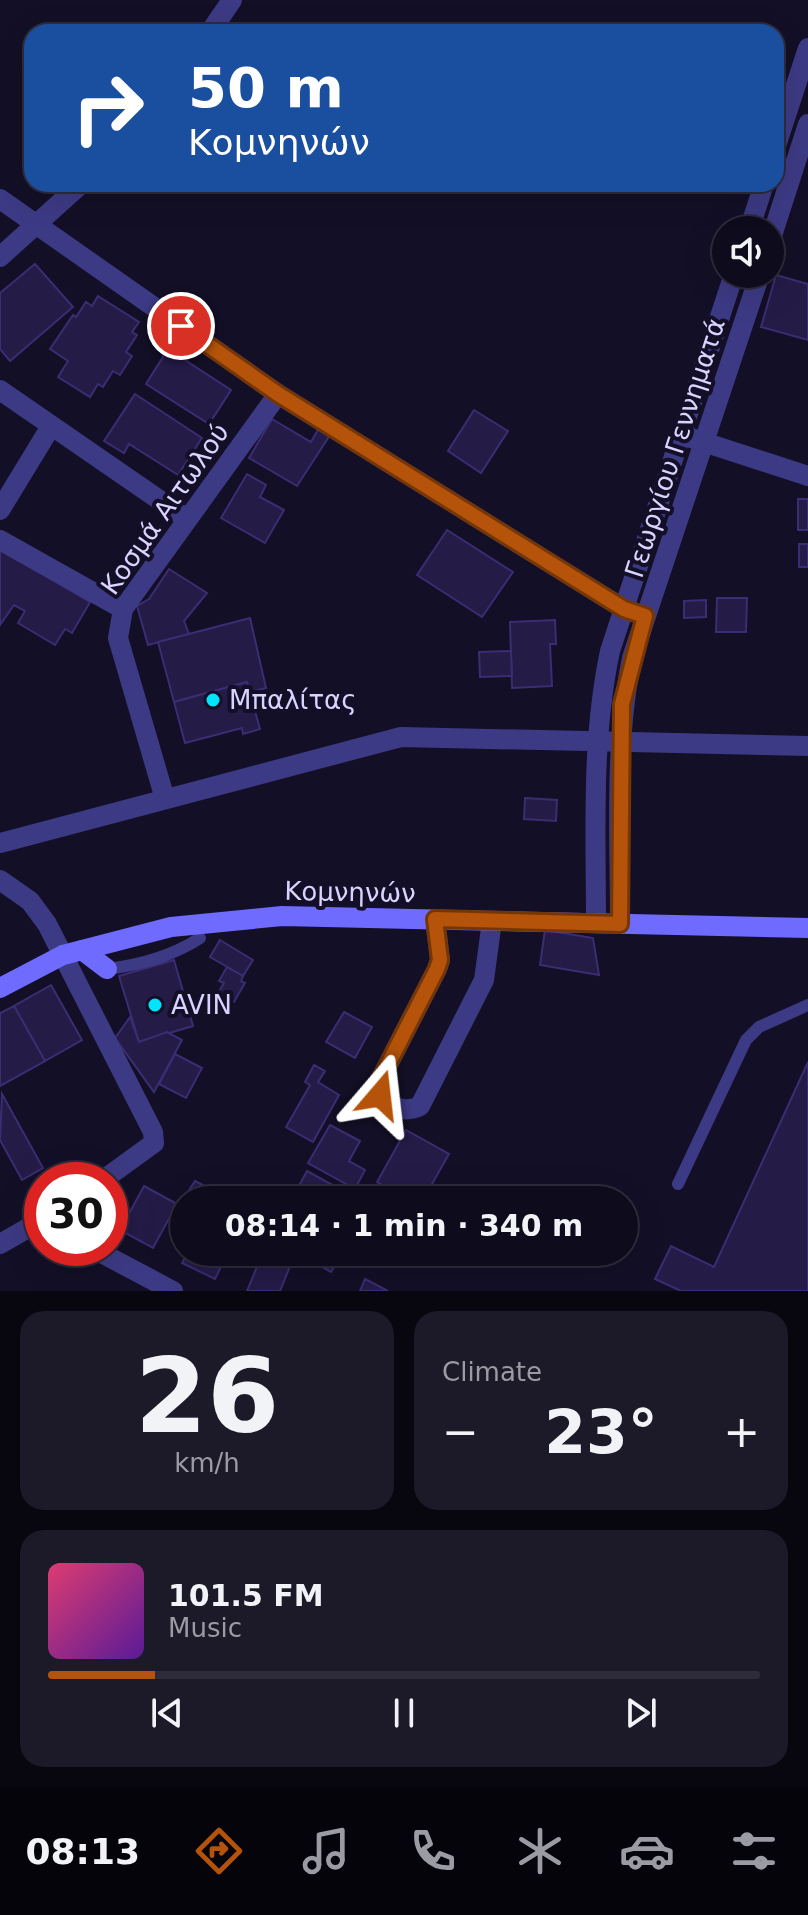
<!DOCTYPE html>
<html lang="en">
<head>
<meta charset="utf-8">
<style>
	:root { --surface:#0e0b1c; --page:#1c1929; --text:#f1f3f6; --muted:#9b9ba3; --line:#2e2b3b; --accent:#b45309 }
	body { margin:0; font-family:"DejaVu Sans",sans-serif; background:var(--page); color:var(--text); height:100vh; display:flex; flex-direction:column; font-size:30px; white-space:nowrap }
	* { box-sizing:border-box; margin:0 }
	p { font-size:26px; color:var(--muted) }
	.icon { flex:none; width:44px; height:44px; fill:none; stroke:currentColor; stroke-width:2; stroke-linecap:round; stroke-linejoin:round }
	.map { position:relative; height:1291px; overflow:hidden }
	.panel { display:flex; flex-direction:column; gap:20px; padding:20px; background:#08060f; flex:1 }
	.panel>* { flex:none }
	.banner { position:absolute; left:24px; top:24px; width:760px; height:168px; border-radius:24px; box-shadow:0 8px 32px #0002,0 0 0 2px var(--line); background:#1a4fa0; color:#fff; overflow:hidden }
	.buttons { position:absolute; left:712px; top:216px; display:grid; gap:16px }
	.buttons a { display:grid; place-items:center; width:72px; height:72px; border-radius:50%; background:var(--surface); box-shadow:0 8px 32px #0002,0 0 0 2px var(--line); font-size:40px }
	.speed { position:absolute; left:24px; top:1162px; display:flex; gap:16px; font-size:40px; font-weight:700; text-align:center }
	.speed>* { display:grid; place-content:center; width:104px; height:104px; border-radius:50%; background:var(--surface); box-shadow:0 8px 32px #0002,0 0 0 2px var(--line); line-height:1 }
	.speed .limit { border:12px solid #d22; background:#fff; color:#111 }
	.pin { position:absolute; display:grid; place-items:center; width:68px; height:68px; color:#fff; margin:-34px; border:4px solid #fff; border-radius:50%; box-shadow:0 2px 8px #0007 }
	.me { position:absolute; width:88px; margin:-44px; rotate:17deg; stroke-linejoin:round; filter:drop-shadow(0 0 6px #0008) }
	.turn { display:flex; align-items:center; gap:28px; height:168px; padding:0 32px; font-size:36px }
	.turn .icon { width:104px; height:104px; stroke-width:2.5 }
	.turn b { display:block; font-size:56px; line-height:68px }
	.big { font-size:60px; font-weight:800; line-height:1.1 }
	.panel .tile { flex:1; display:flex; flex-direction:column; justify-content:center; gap:12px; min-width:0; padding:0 28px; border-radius:24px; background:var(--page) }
	.panel .dial { align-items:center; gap:0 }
	.dial b { font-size:104px; line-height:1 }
	.song { display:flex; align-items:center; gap:24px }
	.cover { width:96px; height:96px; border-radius:12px; background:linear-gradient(135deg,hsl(340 70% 55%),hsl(270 70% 35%)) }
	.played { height:8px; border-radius:4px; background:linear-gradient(90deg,var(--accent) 15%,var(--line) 15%) }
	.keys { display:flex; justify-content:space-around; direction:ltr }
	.heat { display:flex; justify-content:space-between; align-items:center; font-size:44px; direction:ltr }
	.panel .tiles { flex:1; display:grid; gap:20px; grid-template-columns:1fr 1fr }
	.tile:last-child { grid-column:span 2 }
	.trip { position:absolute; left:170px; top:1186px; width:468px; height:80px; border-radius:40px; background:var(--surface); box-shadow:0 8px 32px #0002,0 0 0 2px var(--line); font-weight:800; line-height:80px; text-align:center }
	.tabs { display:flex; height:128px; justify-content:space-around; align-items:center; background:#06040b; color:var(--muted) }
	.tabs .icon { width:56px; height:56px }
	.tabs .selected { color:var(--accent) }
	.tabs b { font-size:36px; color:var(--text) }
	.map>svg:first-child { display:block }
</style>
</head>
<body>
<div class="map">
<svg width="808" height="1291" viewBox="0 0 808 1291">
	<rect width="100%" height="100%" fill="#130f26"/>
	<g fill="#241b47" stroke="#3b2d73" stroke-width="2">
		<path d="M35 264 73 307 10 361 0 349V293Z"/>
		<path d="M776 275 808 284V340L761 327Z"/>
		<path d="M98 296 139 322 132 332 137 335 126 352 132 356 120 375 113 371 103 387 98 384 90 397 58 377 68 361 50 349 73 315 76 317 86 302 92 306Z"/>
		<path d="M168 349 231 390 209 424 146 384Z"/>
		<path d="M135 394 202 438 178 475 129 444 124 453 104 441Z"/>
		<path d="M474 410 508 431 481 473 448 451Z"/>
		<path d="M272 419 311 442 319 428 330 435 297 486 249 458Z"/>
		<path d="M247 474 266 485 260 497 284 510 265 543 221 518Z"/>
		<rect x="798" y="499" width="10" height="31"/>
		<path d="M447 530 513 572 482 617 417 575Z"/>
		<rect x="799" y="544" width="9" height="23"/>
		<path d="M0 549 90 602 72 633 65 629 55 645 18 623 25 611 14 605 0 625Z"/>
		<path d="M169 569 207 593 184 621 189 634 148 645 137 606 149 599Z"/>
		<path d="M717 598H747L746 632H716Z"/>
		<path d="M706 600V617L684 618V601Z"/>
		<path d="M250 618 266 688 250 692 247 682 174 702 158 642Z"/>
		<path d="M555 620 556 644H550L552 686 512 688 510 622Z"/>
		<path d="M511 651 512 676 480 677 479 652Z"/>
		<path d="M247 682 260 729 243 734 242 728 185 743 174 702Z"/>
		<path d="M525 798 557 800 556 821 524 819Z"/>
		<path d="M545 930 593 938 599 975 540 965Z"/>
		<path d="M220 940 253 960 243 976 210 957Z"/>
		<path d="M174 960 193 1026 139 1042 119 976Z"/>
		<path d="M227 967 243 976 241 981 245 983 234 1002 218 993 224 983 219 981Z"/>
		<path d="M51 985 82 1040 45 1061 14 1006Z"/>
		<path d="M14 1006 45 1061 0 1086V1013Z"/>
		<path d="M344 1012 372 1027 355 1058 326 1042Z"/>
		<path d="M130 1017 139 1042 167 1032 182 1040 154 1092 115 1038Z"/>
		<path d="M175 1054 202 1068 186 1098 159 1084Z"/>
		<path d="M808 1062V1291H681L655 1279 671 1246 714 1267Z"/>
		<path d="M314 1065 325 1071 318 1082 339 1095 313 1142 286 1127 310 1085 305 1082Z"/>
		<path d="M2 1094 43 1168 22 1180 0 1140Z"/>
		<path d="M330 1125 360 1141 349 1161 365 1170 355 1189 308 1163Z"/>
		<path d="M406 1130 449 1154 423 1200H409L377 1182Z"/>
		<path d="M307 1171 340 1189 333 1200H291Z"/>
		<path d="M195 1181 210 1189 205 1200 186 1195Z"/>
		<path d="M144 1186 177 1204 153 1248 120 1230Z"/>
		<path d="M188 1252H228L215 1279 182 1263Z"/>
		<path d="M263 1252H277L293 1259 280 1291H247Z"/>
		<path d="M297 1252H343L331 1272 312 1261 308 1267 293 1259Z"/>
		<path d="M365 1279 388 1291H360Z"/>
	</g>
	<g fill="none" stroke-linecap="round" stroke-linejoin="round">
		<g stroke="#3d3a85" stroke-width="12">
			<path d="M107 969C140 965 171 957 200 938"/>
			<path d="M678 1184 746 1040 759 1027 808 1005"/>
		</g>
		<g stroke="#3d3a85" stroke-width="20">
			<path d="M210 32 232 0"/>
			<path d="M0 199 278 394 624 609 645 616"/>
			<path d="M0 257 81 184"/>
			<path d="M0 390 187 519"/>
			<path d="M682 435 808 476"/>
			<path d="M0 510 50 428"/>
			<path d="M0 540 123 609"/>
			<path d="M165 799 118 638 123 609 278 394"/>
			<path d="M0 843 401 737 808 746"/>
			<path d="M0 880 30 901 47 924 153 1132 154 1143 103 1180"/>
			<path d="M435 919 440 960 437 969 379 1082 380 1095C393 1107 403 1114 420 1106L484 980 492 921"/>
			<path d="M0 1244 42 1220"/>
			<path d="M92 1248 173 1291"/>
		</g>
		<g stroke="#3d3a85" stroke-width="20">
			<path d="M776 146 808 48"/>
			<path d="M749 230 764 184"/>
			<path d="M770 242 808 124"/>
			<path d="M596 923C596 832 591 741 610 651L734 274"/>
			<path d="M620 924C620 835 614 745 632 658L760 274"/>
		</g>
		<g stroke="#6f6bff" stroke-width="20">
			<path d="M82 950 107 969"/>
			<path d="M0 988 63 955 171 927 282 916 808 928"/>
		</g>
	</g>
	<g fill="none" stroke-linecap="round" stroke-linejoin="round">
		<g stroke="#753606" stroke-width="20">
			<path id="route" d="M181 326 278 394 624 609 645 616 622 704 620 924 435 919 440 960 437 969 379 1082 380 1095"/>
		</g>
		<use href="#route" stroke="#b45309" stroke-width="14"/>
	</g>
	<g fill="#00e5ff" stroke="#130f26" stroke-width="3">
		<circle cx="213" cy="700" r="8"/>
		<circle cx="155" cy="1005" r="8"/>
	</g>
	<g text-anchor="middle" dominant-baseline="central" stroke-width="8" stroke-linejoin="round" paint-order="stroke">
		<g font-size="26" fill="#d9d4ff" stroke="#130f26">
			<text transform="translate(675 448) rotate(-72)">Γεωργίου Γεννηματά</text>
			<text transform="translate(165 509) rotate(-55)">Κοσμά Αιτωλού</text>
			<text transform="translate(350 892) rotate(1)">Κομνηνών</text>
		</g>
		<g font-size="26" fill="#d9d4ff" stroke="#130f26" text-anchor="start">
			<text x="229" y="700">Μπαλίτας</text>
			<text x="171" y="1005">AVIN</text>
		</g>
	</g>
</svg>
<div class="buttons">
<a><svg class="icon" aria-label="sound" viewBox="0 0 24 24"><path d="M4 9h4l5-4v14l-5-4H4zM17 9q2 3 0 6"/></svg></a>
</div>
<div class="speed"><div class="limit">30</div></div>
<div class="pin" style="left:181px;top:326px;background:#d93025"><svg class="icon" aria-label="arrive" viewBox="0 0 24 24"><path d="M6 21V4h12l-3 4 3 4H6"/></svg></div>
<svg class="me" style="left:380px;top:1095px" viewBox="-20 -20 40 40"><path d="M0-17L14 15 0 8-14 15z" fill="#b45309" stroke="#fff" stroke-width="4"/></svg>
<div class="trip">08:14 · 1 min · 340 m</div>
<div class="banner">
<div class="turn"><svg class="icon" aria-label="right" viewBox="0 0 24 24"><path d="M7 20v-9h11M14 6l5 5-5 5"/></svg><div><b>50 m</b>Κομνηνών</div></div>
</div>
</div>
<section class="panel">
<div class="tiles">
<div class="tile dial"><b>26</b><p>km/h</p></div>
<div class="tile"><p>Climate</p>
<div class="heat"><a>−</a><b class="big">23°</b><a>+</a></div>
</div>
<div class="tile">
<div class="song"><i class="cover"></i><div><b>101.5 FM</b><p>Music</p></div></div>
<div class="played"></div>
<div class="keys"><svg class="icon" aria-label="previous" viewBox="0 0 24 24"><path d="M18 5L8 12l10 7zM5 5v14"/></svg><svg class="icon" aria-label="pause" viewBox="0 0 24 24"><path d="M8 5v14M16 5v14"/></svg><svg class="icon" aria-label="next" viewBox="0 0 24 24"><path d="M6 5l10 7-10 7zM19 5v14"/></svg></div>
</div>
</div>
</section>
<nav class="tabs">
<b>08:13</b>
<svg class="icon selected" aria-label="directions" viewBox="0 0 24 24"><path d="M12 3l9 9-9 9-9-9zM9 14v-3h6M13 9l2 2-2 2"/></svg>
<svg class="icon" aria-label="music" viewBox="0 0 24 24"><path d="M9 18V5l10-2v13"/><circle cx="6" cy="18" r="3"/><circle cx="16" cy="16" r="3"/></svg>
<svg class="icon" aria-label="phone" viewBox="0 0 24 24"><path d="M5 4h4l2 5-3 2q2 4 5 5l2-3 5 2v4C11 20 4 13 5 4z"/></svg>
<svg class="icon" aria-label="climate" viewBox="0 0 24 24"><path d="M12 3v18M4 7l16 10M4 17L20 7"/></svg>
<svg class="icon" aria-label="car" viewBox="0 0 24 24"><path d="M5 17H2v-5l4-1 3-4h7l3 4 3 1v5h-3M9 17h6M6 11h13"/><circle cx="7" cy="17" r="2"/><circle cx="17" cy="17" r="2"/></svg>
<svg class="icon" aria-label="filters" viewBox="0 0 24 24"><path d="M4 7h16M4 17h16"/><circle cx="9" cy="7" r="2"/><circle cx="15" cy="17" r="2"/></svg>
</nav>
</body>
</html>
